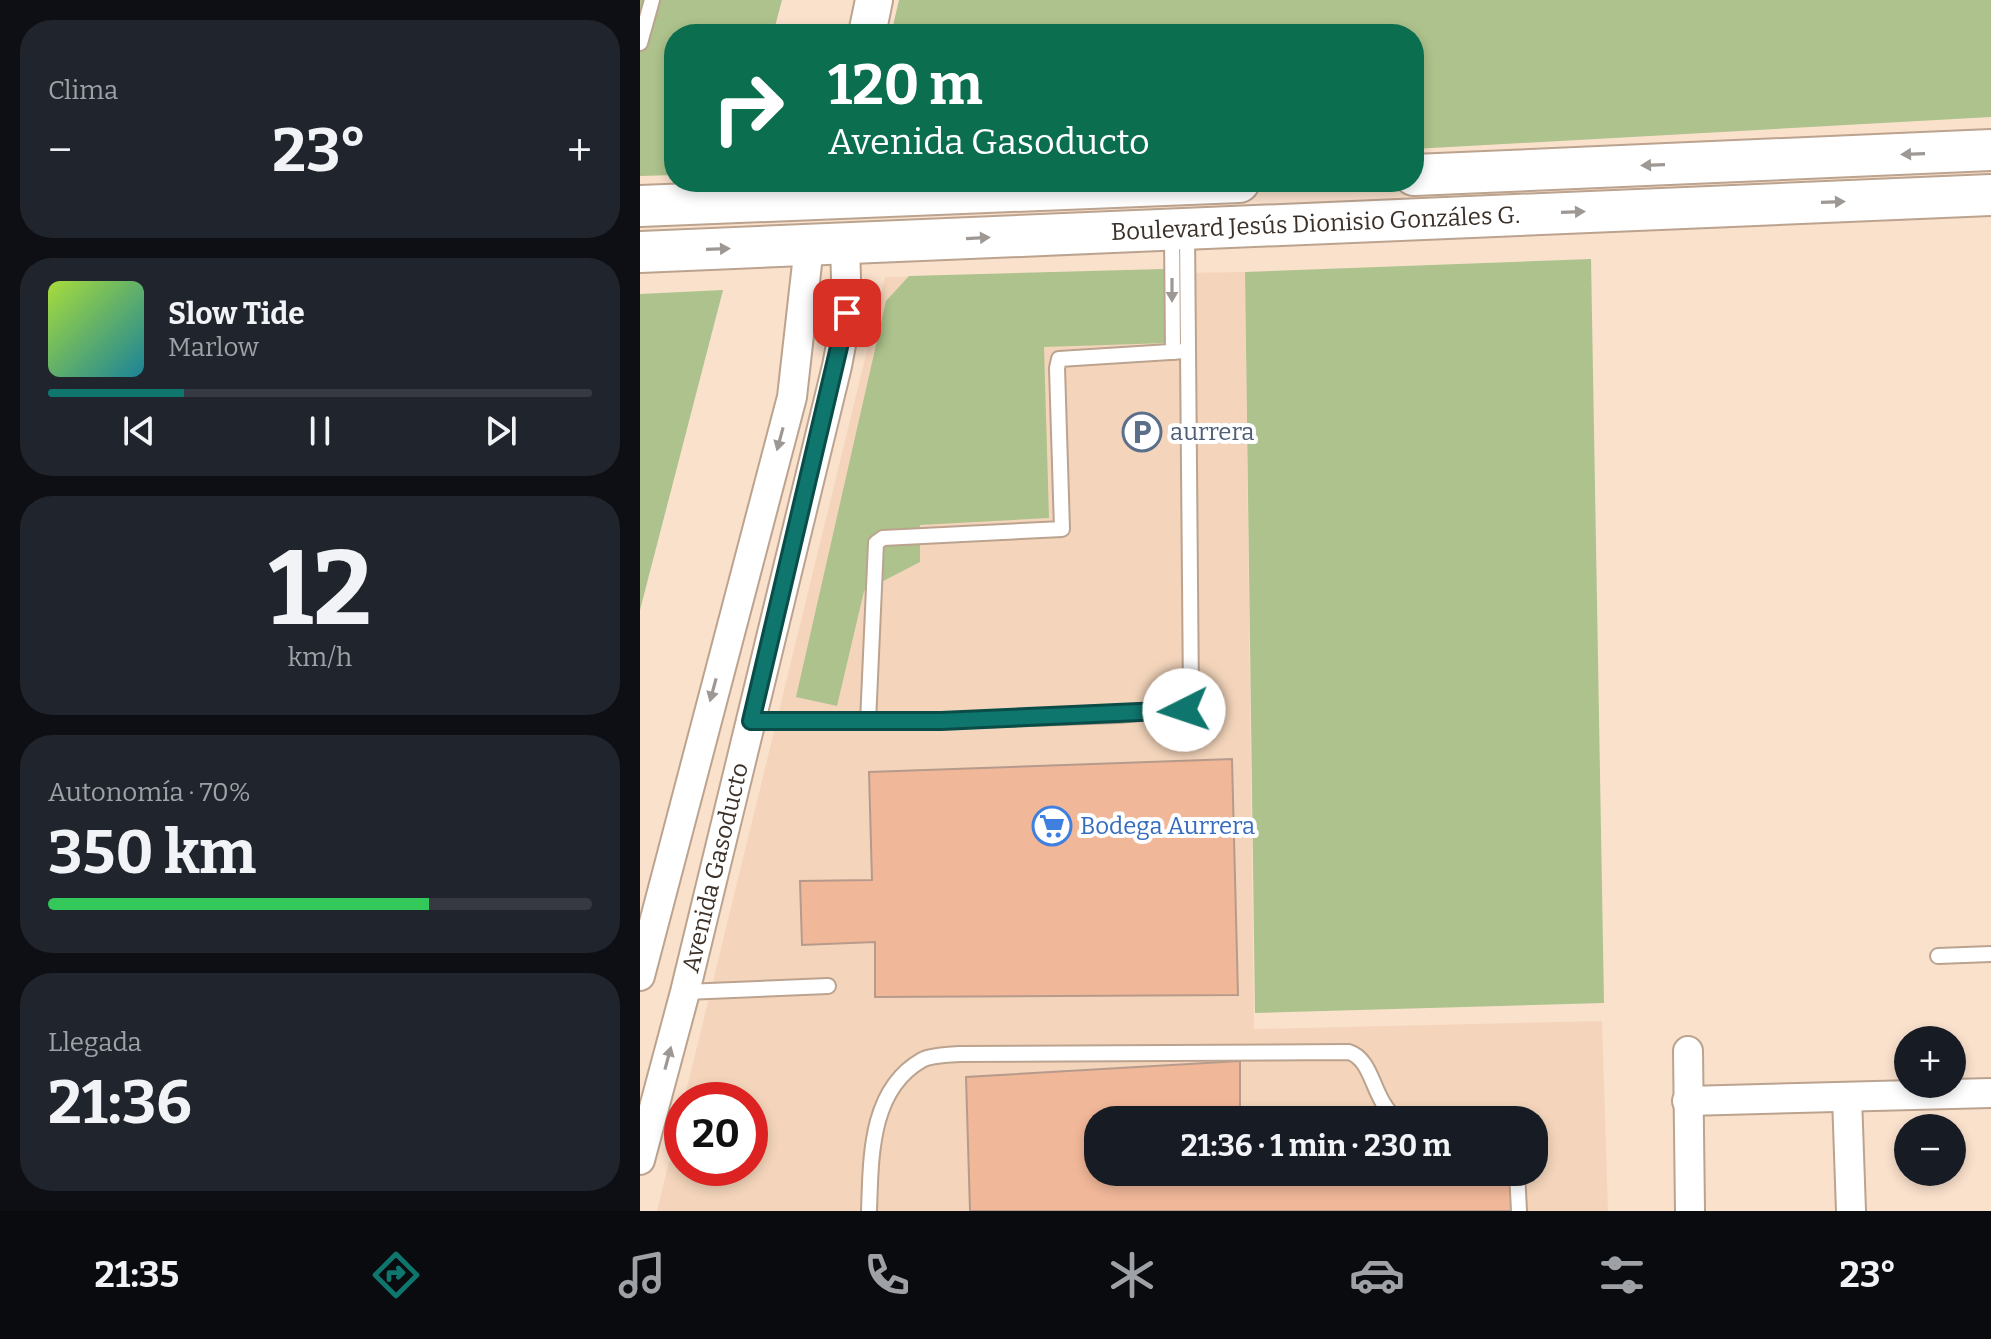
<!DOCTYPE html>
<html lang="es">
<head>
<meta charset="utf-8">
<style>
	:root { --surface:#171b24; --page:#20242c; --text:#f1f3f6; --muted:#9ea1a6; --line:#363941; --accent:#0f766e }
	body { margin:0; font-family:Bitter,serif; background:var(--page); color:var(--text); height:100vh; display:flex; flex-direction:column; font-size:30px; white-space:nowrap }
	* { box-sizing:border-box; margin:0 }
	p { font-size:26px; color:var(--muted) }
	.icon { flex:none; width:44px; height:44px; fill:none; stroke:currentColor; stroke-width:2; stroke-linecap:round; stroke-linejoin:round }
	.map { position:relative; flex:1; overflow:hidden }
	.sheet { display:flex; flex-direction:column; gap:20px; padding:20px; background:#0d0f14; width:640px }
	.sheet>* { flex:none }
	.guide { position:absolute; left:24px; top:24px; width:760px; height:168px; border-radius:32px; box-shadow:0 4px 12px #0003; background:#0b6e4f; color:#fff; overflow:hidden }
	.fabs { position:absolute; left:1254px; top:1026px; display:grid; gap:16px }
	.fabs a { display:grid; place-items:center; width:72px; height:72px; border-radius:50%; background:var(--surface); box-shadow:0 4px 12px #0003; font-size:40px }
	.speed { position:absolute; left:24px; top:1082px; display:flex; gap:16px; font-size:40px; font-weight:700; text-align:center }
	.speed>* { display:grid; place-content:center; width:104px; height:104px; border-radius:50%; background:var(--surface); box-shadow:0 4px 12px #0003; line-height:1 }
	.speed .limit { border:12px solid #d22; background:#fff; color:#111 }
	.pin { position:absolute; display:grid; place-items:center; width:68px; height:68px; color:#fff; margin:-34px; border-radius:16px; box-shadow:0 4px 12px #0006 }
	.me { position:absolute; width:88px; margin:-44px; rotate:266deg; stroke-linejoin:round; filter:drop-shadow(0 0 6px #0008) }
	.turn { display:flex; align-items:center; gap:28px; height:168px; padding:0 32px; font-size:36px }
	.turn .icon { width:104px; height:104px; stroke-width:2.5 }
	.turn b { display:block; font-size:56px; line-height:68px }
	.big { font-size:60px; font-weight:700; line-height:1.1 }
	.sheet .widget { flex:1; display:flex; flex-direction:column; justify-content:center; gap:12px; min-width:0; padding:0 28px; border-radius:32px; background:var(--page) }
	.sheet .dial { align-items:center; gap:0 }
	.dial b { font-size:104px; line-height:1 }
	.song { display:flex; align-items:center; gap:24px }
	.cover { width:96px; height:96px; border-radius:12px; background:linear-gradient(135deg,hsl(80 70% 55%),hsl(190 70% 35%)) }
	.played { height:8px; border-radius:4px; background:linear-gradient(90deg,var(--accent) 25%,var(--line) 25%) }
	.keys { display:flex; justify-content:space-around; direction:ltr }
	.heat { display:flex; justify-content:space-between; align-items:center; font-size:44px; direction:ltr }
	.charge { height:12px; border-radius:6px; background:linear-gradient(90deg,#34c759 70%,var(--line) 0) }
	.trip { position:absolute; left:444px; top:1106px; width:464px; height:80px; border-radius:32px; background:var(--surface); box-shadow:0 4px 12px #0003; font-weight:700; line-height:80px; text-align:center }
	.tab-bar { display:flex; height:128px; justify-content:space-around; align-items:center; background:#090b0e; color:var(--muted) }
	.tab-bar .icon { width:56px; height:56px }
	.tab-bar .active { color:var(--accent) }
	.tab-bar b { font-size:36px; color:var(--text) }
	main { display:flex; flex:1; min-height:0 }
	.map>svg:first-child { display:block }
</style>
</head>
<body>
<main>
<section class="sheet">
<div class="widget"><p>Clima</p>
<div class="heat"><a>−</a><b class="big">23°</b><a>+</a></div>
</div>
<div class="widget">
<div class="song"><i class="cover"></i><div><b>Slow Tide</b><p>Marlow</p></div></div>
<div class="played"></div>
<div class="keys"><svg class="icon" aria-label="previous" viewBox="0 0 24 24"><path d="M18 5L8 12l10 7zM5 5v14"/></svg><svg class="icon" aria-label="pause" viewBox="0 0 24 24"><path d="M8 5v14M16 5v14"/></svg><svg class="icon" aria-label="next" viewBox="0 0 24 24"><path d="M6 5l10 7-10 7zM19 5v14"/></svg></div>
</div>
<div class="widget dial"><b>12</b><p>km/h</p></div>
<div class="widget"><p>Autonomía · 70%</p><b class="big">350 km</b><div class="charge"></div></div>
<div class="widget"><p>Llegada</p><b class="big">21:36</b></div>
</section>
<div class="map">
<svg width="1351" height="1211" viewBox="0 0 1351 1211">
	<rect width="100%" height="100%" fill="#fae1cc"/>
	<path fill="#f4d5bb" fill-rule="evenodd" d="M605 272 614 1029 962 1021 968 1211H17L42 1109V1168H110V1100H44L245 277ZM458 1120H894V1172H458Z"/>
	<g fill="#adc28c">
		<path d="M0 0H142L133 34H34V175L0 176Z"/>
		<path d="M259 0H1351V117L774 149V34H251Z"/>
		<path d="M951 259 964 1003 615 1013 605 272Z"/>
		<path d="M524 269 527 343 404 347 409 518 280 525V562L224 591 197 706 156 697 246 301 269 276Z"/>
		<path d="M83 290 0 610V294Z"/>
	</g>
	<g fill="#f1b799" stroke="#b69a8b" stroke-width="2">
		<path d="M592 759 598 995 235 997V942L162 945 160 881 232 880 229 772Z"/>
		<path d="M600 1061V1120H458V1172H600V1184L877 1176V1211H330L326 1077Z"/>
	</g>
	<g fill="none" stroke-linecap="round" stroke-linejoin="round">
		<g stroke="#bba38f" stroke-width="18">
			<g id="service">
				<path d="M0 43 12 0"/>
				<path d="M532 233 533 352"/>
				<path d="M111 721H301L479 715 547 708 551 698 547 233"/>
				<path d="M228 722 236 543 243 538 422 529 417 368 419 359 546 351"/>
				<path d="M1298 956 1351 954"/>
				<path d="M45 992 188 986"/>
				<path d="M877 1172 879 1211"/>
				<path d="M229 1211C231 1159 229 1090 282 1060 291 1055 308 1055 319 1054L709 1052C735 1061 731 1100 758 1120"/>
			</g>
		</g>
		<g stroke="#bba38f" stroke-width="32">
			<g id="minor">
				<path d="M0 976 152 397 169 246"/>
				<path d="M1048 1051 1050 1211"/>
				<path d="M1207 1097 1211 1211"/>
				<path d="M1047 1101 1351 1093"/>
				<path id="s1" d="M0 1160 45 992 197 366 207 313 205 244"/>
			</g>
		</g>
		<g stroke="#bba38f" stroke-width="40">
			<path id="tertiary" d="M227 34 234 0"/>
		</g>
		<g stroke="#bba38f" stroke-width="44">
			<g id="secondary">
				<path d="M774 175 1351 150"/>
				<path d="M0 206 599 182"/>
				<path id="s2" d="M0 252 1351 195"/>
			</g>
		</g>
		<use href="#service" stroke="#fff" stroke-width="14"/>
		<use href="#minor" stroke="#fff" stroke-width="28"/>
		<use href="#tertiary" stroke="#fff" stroke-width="36"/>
		<use href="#secondary" stroke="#fff" stroke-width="40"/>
	</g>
	<defs><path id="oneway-solid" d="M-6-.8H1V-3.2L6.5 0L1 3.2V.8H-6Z" transform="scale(2)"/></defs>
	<g fill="#9d9894">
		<use href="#oneway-solid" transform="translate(1273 154) rotate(178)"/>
		<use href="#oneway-solid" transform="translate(1013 165) rotate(178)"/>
		<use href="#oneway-solid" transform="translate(1193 202) rotate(-2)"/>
		<use href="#oneway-solid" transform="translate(933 212) rotate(-2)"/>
		<use href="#oneway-solid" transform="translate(338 238) rotate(-3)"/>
		<use href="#oneway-solid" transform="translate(78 249) rotate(-2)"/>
		<use href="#oneway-solid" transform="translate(532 290) rotate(90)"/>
		<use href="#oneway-solid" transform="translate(140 439) rotate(105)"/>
		<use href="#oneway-solid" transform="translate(73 690) rotate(105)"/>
		<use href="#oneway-solid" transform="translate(28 1058) rotate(-75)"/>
	</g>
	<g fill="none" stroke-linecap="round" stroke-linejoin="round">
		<g stroke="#0a4d48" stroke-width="20">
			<path id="route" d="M207 313 111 721H301L544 710"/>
		</g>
		<use href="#route" stroke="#0f766e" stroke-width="14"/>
	</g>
	<defs>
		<g id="parking-ring" transform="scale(2)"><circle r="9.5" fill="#fff" stroke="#5c6f8a" stroke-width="1.5"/><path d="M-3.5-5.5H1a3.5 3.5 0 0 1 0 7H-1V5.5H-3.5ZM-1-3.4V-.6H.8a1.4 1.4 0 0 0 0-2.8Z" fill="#5c6f8a"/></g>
		<g id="supermarket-ring" transform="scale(2)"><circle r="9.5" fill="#fff" stroke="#3f7fe0" stroke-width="1.5"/><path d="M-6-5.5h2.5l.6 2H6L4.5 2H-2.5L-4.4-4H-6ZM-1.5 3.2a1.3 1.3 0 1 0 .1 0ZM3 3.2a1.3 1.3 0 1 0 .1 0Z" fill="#3f7fe0"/></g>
	</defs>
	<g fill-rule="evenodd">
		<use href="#parking-ring" x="502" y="432"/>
		<use href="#supermarket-ring" x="412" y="826"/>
	</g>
	<g text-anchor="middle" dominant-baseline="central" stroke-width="8" stroke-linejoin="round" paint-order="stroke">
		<g font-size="24" fill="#3b3129" stroke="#fff">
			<text stroke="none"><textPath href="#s2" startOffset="676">Boulevard Jesús Dionisio Gonzáles G.</textPath></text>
			<text stroke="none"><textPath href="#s1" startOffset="302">Avenida Gasoducto</textPath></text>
		</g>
		<g font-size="24" fill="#4e5e75" stroke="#fff" text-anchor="start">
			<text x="530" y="432">aurrera</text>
		</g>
		<g font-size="24" fill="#366cbe" stroke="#fff" text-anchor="start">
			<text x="440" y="826">Bodega Aurrera</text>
		</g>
	</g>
</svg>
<div class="fabs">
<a>+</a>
<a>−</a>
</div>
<div class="speed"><div class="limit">20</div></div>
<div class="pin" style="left:207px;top:313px;background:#d93025"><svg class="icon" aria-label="arrive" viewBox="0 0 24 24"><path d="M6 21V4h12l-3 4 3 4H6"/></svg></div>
<svg class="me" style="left:544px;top:710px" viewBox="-20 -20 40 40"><circle r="19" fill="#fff"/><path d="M0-13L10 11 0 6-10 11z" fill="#0f766e"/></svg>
<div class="trip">21:36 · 1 min · 230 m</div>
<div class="guide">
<div class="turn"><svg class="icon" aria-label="right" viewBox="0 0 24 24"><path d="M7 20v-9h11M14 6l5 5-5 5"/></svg><div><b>120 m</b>Avenida Gasoducto</div></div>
</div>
</div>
</main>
<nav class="tab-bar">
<b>21:35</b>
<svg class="icon active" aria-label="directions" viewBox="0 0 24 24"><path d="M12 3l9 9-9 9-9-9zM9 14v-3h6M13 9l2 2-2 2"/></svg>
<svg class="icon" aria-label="music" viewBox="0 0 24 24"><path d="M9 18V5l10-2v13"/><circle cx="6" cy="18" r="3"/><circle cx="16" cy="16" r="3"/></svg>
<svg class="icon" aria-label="phone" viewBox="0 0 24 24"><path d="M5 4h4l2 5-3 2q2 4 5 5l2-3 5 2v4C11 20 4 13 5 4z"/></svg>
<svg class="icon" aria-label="climate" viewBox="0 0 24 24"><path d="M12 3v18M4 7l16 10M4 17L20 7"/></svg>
<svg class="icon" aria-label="car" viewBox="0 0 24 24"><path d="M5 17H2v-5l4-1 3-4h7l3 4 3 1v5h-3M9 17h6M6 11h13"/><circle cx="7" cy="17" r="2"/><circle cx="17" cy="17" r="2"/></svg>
<svg class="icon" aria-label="filters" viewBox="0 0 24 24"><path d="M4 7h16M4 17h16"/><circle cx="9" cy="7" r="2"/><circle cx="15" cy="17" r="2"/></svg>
<b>23°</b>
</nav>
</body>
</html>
